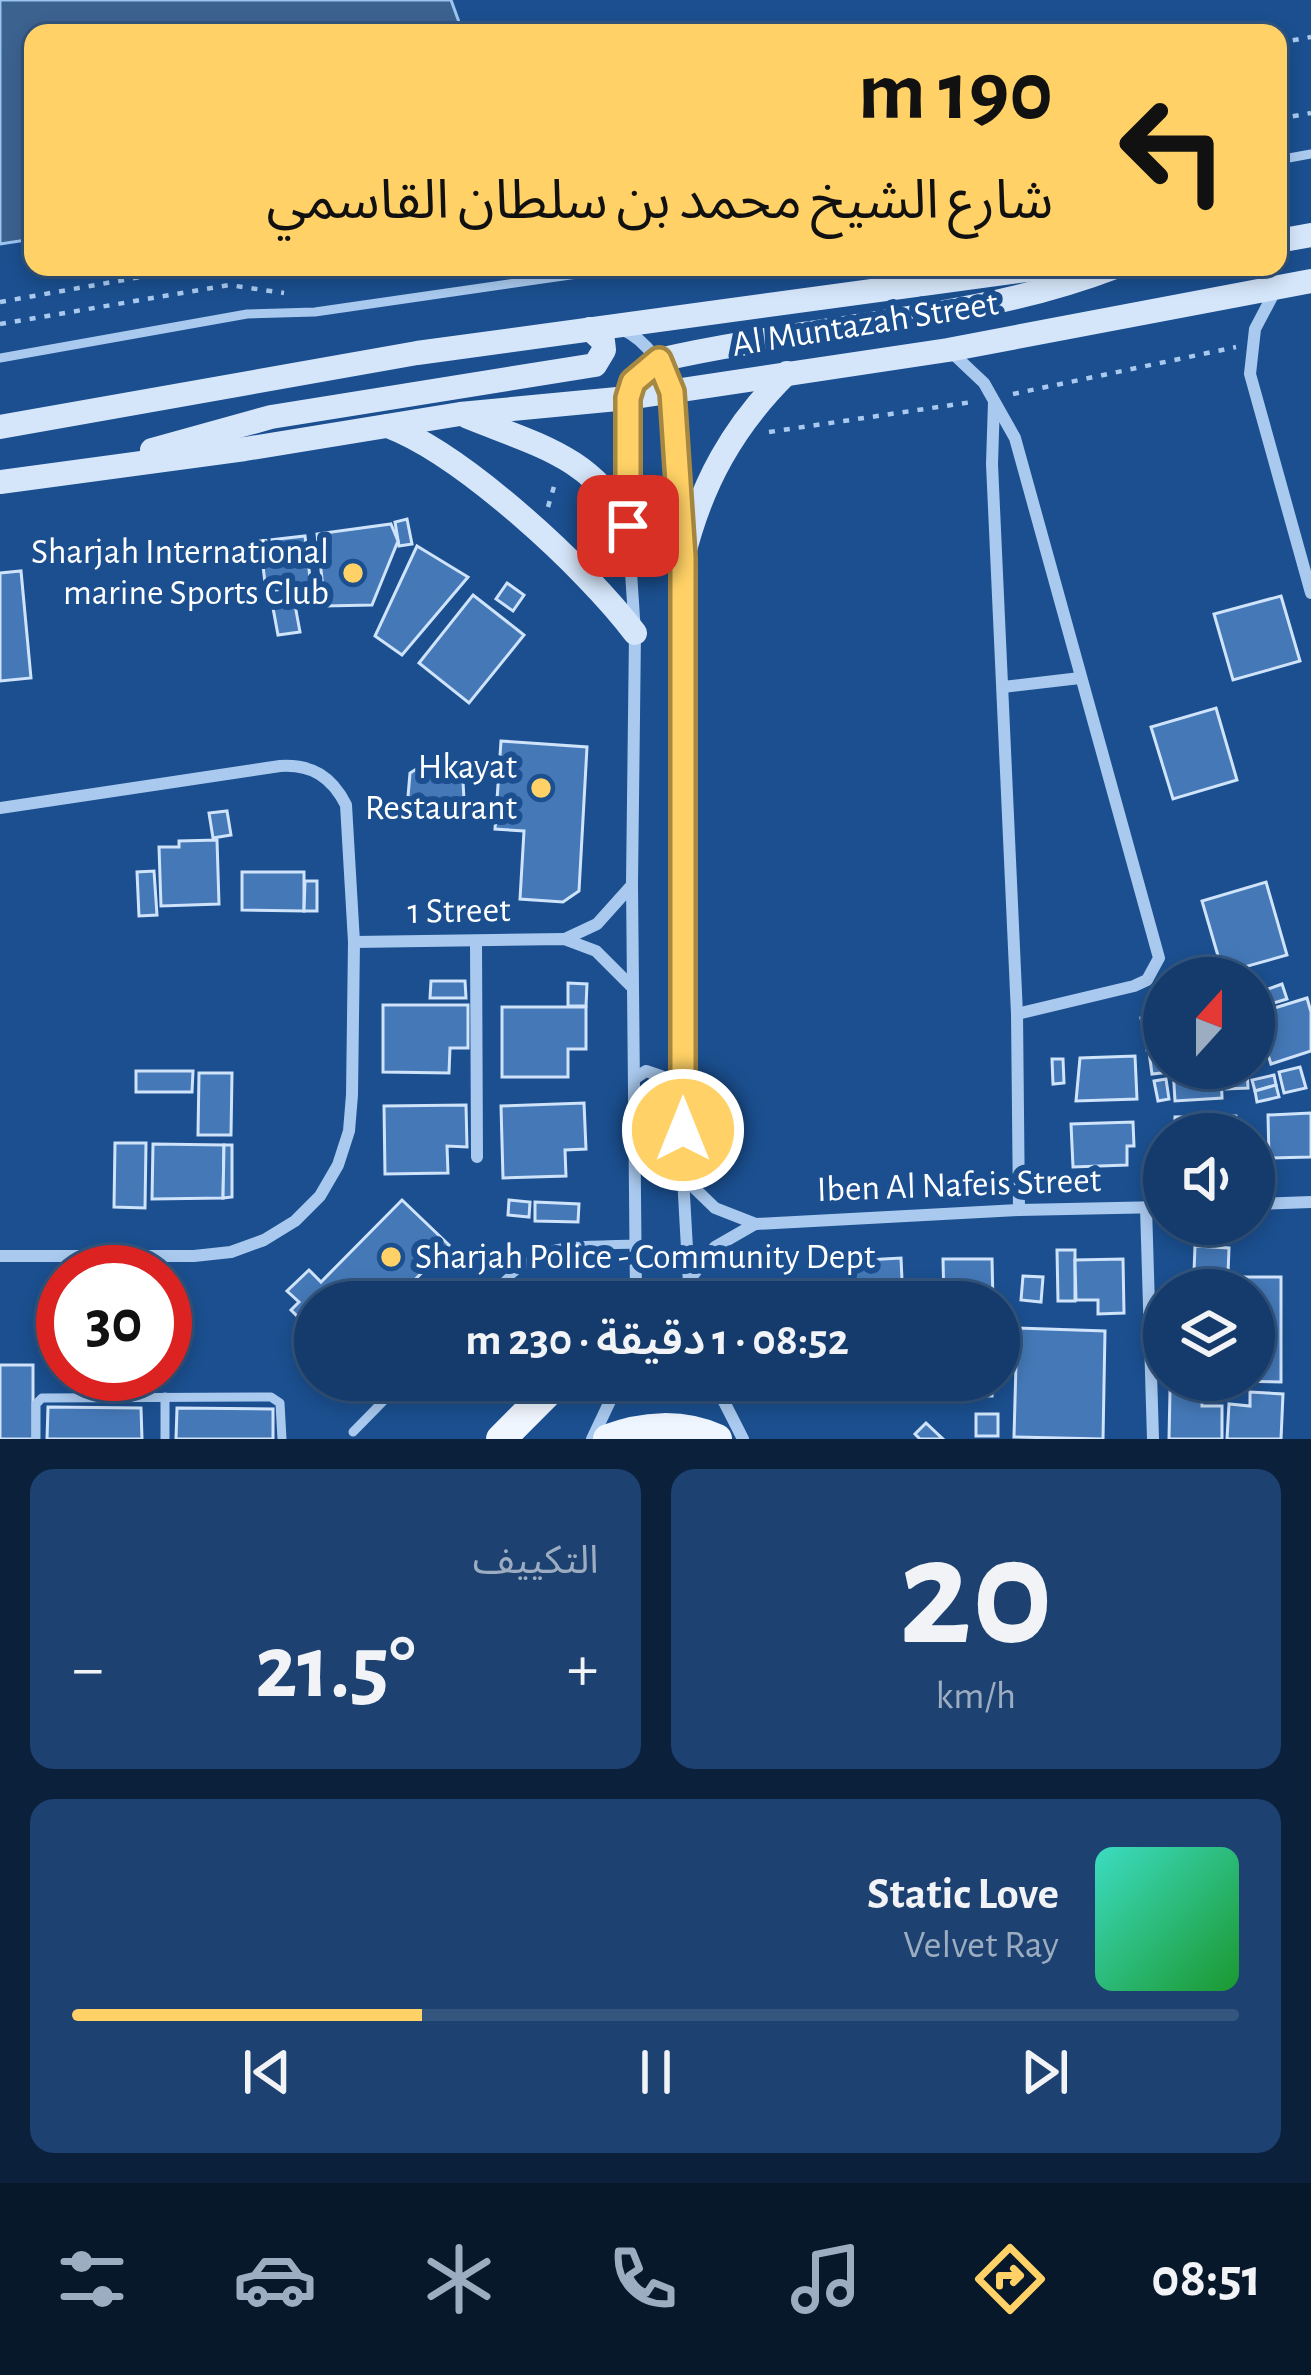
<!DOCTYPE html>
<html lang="ar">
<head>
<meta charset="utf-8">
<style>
	:root { --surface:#143b6b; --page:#1d4271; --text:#f1f3f6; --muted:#9dadc1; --line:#33557e; --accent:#ffd166 }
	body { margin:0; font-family:"Alegreya Sans","Noto Sans Arabic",sans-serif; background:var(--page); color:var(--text); direction:rtl; height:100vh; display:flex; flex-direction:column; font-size:45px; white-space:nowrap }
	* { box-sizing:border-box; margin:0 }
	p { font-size:39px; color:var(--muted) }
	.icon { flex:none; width:66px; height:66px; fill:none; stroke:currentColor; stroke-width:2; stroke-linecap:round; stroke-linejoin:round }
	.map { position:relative; height:1439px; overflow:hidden; direction:ltr }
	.panel { display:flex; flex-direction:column; gap:30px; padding:30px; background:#0b203b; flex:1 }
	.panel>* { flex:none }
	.hud { position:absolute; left:24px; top:24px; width:1263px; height:252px; border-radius:24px; box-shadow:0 6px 18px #0003,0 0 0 3px var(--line); direction:rtl; background:#ffd166; color:#111; overflow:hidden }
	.needle { width:78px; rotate:21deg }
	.fabs { position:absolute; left:1143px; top:957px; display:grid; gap:24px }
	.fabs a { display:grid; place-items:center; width:132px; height:132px; border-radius:50%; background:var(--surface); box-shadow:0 6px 18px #0003,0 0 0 3px var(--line); font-size:60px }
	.speed { position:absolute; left:36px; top:1245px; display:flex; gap:24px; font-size:60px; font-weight:700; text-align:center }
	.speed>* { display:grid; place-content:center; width:156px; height:156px; border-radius:50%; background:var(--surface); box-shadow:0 6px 18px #0003,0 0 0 3px var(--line); line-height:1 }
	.speed .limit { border:18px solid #d22; background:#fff; color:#111 }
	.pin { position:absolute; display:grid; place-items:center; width:102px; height:102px; color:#fff; margin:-51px; border-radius:24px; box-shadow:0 6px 18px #0006 }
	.me { position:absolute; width:132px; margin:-66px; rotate:0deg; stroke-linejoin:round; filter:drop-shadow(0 0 9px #0008) }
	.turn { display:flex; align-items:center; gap:42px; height:252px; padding:0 36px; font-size:54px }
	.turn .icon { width:156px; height:156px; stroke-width:2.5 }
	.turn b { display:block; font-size:84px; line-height:102px }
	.big { font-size:90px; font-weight:600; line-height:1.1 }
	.panel .widget { flex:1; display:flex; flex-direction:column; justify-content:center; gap:18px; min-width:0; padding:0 42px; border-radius:24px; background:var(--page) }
	.panel .dial { align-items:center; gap:0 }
	.dial b { font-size:156px; line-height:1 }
	.song { display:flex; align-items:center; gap:36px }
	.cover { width:144px; height:144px; border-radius:18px; background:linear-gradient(135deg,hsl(170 70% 55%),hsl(130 70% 35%)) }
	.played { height:12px; border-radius:6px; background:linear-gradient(90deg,var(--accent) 30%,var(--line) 30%) }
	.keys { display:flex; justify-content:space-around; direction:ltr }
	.heat { display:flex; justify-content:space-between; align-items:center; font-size:66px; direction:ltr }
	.panel .tiles { flex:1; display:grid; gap:30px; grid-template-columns:1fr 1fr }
	.widget:last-child { grid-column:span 2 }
	.trip { position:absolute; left:294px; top:1281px; width:726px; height:120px; border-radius:60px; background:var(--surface); box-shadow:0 6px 18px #0003,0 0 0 3px var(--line); font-weight:600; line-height:120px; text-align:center; direction:rtl }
	.tabs { display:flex; height:192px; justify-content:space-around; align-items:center; background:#08182b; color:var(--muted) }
	.tabs .icon { width:84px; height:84px }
	.tabs .active { color:var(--accent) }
	.tabs b { font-size:54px; color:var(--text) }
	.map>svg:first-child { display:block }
</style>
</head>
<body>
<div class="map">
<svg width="1311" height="1439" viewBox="0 0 1311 1439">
	<rect width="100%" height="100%" fill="#1b4f8f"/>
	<path fill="#3c6290" stroke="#9cc4f0" stroke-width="3" d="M0 0H451L463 33H33V239L0 244Z"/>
	<g fill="#4478b7" stroke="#cfe3fa" stroke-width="3">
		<path d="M407 519 412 544 399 546 395 522Z"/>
		<path d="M391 524 398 541 372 605 325 606 317 534Z"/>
		<path d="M305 536 311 586 266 591 260 541Z"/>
		<path d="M417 546 468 577 402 655 375 636Z"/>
		<path d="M21 571 31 678 0 681V573Z"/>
		<path d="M507 583 524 595 513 611 496 599Z"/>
		<path d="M473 595 524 635 469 703 419 663Z"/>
		<path d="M1281 596 1300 661 1233 680 1214 614Z"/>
		<path d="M295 605 300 632 278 635 273 608Z"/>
		<path d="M1216 708 1237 780 1173 799 1151 727Z"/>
		<path d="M501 741 587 747 579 891 563 902 520 899 524 831 495 829Z"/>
		<path d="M426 763H462L465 818H416L407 808 410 773Z"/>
		<path d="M227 811 231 835 213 838 209 813Z"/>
		<path d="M217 840 219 904 161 906 159 847H179V841Z"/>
		<path d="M154 871 157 915 139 916 137 872Z"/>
		<path d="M242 872H304V911L242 910Z"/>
		<path d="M305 881H317V911H304Z"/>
		<path d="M1266 882 1287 955 1223 973 1202 901Z"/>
		<path d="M431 981H465L466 998H430Z"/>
		<path d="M568 983 587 984 586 1006H568Z"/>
		<path d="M1282 984 1287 999 1254 1009V994Z"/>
		<path d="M1307 998 1311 1012V1051L1271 1064 1255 1014Z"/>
		<path d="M383 1005H468V1048H450L449 1073 383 1072Z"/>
		<path d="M502 1007H586V1049H568V1077H502Z"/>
		<path d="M1164 1014V1047L1147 1050 1141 1018Z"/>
		<path d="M1164 1050V1068H1171V1072L1152 1074 1149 1052Z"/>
		<path d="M1135 1056 1137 1099 1076 1101 1080 1058Z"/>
		<path d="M1052 1059H1063L1064 1083 1053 1084Z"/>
		<path d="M1300 1067 1306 1088 1284 1093 1279 1072Z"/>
		<path d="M1173 1068H1221L1222 1098 1175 1101Z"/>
		<path d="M1225 1068H1247L1248 1088 1226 1089Z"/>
		<path d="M136 1071H193L192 1092H136Z"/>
		<path d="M199 1073H232L231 1135H198Z"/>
		<path d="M1274 1075 1276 1085 1255 1091 1252 1080Z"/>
		<path d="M1166 1079 1169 1099 1158 1101 1154 1081Z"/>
		<path d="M1276 1085 1279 1097 1257 1102 1255 1091Z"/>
		<path d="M584 1103 586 1149 565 1150 566 1176 503 1178 501 1106Z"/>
		<path d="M466 1105 467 1147 447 1146 448 1173 385 1174 384 1106Z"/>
		<path d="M1311 1113V1157L1269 1158 1268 1115Z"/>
		<path d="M1236 1116 1237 1134H1175V1117Z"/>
		<path d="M1133 1122 1134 1146H1127V1165L1073 1167 1071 1124Z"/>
		<path d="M115 1143H146L145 1208 114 1207Z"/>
		<path d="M153 1144 224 1145 223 1198 152 1199Z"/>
		<path d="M224 1145H232V1197L223 1198Z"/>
		<path d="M402 1200 449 1245 393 1302H315V1334L291 1310 299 1302 287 1291 309 1270 321 1282Z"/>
		<path d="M509 1200 530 1202 529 1217 508 1215Z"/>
		<path d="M535 1202 579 1204 578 1222 535 1221Z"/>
		<path d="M1195 1246 1229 1248 1228 1274 1194 1272Z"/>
		<path d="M1057 1250H1075V1301H1058Z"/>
		<path d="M901 1258 903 1302H850L848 1261Z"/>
		<path d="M943 1259H992L993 1302H944Z"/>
		<path d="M1123 1259 1124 1313 1098 1314V1300H1076L1075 1260Z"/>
		<path d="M1023 1276 1043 1277 1041 1302 1021 1300Z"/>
		<path d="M1228 1277H1281V1382L1228 1381 1254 1380V1290H1228Z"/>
		<rect x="1169" y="1283" width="44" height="7"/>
		<path d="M1017 1328 1105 1331 1103 1439 1014 1437Z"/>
		<rect x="0" y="1365" width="33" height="74"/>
		<path d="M945 1380H992V1396L945 1395Z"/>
		<path d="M1170 1391 1202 1392V1406H1222V1439H1169Z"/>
		<path d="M1250 1392 1283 1394 1281 1439H1227L1229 1404 1250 1406Z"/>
		<path d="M48 1407 141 1408 142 1439H47Z"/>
		<path d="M177 1408 273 1409V1439H176Z"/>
		<rect x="976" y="1414" width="22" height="22"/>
		<path d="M926 1423 943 1439H920L915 1434Z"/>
	</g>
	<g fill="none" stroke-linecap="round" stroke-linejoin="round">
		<g stroke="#a9c9ee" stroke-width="4.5" stroke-dasharray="6 9" stroke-linecap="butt">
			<path d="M1278 43 1311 37"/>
			<path d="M1278 119 1311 113"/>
			<path d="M0 302 197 267"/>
			<path d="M0 324 229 285 284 293"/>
			<path d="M1013 394 1236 347"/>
			<path d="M769 432 972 402"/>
			<path d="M548 507 555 483"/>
		</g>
		<g stroke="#a9c9ee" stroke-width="9">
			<path d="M1278 160 1311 154"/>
			<path d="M0 358 247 314 315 312 626 267"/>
			<path d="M483 1302C545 1239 550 1247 635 1244"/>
			<path d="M165 1397V1439"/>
			<path d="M353 1432 404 1380"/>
			<path d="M36 1439V1404L42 1398 271 1397 280 1403 282 1439"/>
		</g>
		<g stroke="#a9c9ee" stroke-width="12">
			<path d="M1275 291 1255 329 1250 374 1311 593"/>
			<path d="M622 329C691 362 678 468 682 533"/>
			<path d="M949 350 984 383 1015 438 1159 958 1147 980 1134 986 1017 1014"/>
			<path d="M628 399V527L635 633 632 884 636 1297"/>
			<path d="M994 402 992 464 1017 1014 1019 1210"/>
			<path d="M683 554V1177L690 1302"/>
			<path d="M1003 687 1080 678"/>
			<path d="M0 808 280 766C312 764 332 777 346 805L354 942 352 1095 349 1131 338 1165 320 1196 295 1221 264 1240 231 1252 194 1256H0"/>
			<path d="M565 939 597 924 632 885"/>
			<path d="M476 941 477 1157"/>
			<path d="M354 942 564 939 596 951 633 988"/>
			<path d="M634 1079 646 1071 661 1076 665 1082 669 1143 683 1177 715 1208 756 1224 1019 1210 1164 1207"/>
			<path d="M1254 1204 1311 1202"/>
			<path d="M1146 1207 1153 1439"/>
			<path d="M686 1284 715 1247 755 1224"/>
			<path d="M713 1380 743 1439"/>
			<path d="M592 1439 620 1380"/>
		</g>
		<g stroke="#d6e6fa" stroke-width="24">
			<path d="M1278 241 1311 235"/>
			<path d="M628 398 633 382 659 360C810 325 969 323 1115 267"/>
			<path d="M468 417C534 444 596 457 628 527"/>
			<path d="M388 426C464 455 586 568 635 633"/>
			<path d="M0 427 417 353 1048 267"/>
			<path d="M152 450 271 417 595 365 604 350 603 341 590 329"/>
			<path d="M0 482 245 449 460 414 628 398 948 350 1311 281"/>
			<path d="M683 558C701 484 733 426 787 373"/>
		</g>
		<g stroke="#f0f6ff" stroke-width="30">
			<path d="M632 1302 636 1296"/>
			<path d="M501 1439 560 1380"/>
			<path d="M608 1439C643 1426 682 1423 717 1439"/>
		</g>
	</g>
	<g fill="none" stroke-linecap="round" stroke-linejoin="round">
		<g stroke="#a68842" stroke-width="30">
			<path id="route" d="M628 526V398L633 382 659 360 672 392 683 557V1130"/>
		</g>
		<use href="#route" stroke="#ffd166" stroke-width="21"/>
	</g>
	<g fill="#ffd166" stroke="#1b4f8f" stroke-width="4.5">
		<circle cx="353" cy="573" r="12"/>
		<circle cx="541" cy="788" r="12"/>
		<circle cx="391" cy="1257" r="12"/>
	</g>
	<g text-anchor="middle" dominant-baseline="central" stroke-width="12" stroke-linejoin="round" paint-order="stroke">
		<g font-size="36" fill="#fff" stroke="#1b4f8f">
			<text transform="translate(865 324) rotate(-9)">Al Muntazah Street</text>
			<text transform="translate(459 911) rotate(-1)">1 Street</text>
			<text transform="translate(959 1185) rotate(-2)">Iben Al Nafeis Street</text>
		</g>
		<g font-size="36" fill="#fff" stroke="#1b4f8f" text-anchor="end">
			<text x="329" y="552">Sharjah International<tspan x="329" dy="41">marine Sports Club</tspan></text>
			<text x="517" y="767">Hkayat<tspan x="517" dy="41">Restaurant</tspan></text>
			<text x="415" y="1257" text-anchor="start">Sharjah Police - Community Dept</text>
		</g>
	</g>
</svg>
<div class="fabs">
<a><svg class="needle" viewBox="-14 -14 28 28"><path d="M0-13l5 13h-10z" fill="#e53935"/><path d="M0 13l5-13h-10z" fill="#9dadc1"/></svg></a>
<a><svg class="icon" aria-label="sound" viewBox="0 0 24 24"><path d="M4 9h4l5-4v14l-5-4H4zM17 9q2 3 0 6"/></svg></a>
<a><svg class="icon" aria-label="layers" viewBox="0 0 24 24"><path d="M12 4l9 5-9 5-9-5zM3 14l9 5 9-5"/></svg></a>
</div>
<div class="speed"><div class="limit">30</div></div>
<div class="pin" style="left:628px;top:526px;background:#d93025"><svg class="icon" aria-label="arrive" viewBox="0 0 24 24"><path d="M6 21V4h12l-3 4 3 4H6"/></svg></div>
<svg class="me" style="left:683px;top:1130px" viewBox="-20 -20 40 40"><circle r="17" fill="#ffd166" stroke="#fff" stroke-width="3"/><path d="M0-11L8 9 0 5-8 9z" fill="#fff"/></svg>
<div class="trip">08:52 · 1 دقيقة · 230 m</div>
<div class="hud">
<div class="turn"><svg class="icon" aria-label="left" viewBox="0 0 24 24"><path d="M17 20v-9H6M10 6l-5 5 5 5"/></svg><div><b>190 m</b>شارع الشيخ محمد بن سلطان القاسمي</div></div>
</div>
</div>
<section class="panel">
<div class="tiles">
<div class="widget dial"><b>20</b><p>km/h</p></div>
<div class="widget"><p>التكييف</p>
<div class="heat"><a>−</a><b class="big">21.5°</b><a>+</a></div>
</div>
<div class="widget">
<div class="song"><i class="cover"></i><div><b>Static Love</b><p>Velvet Ray</p></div></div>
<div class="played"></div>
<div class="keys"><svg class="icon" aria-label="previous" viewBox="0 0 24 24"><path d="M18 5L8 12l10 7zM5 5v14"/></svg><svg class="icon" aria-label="pause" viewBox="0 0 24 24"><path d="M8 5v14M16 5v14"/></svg><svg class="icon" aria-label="next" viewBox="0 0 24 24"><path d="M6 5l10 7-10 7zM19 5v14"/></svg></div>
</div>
</div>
</section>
<nav class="tabs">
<b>08:51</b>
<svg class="icon active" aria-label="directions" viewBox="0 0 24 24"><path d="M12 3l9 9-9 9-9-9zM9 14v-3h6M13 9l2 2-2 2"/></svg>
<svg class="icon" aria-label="music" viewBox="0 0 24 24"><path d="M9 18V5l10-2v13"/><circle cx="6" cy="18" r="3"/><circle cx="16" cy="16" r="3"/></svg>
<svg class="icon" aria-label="phone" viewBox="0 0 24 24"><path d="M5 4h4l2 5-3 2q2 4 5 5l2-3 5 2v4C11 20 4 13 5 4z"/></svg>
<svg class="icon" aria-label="climate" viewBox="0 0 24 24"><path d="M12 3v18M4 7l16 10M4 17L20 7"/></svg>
<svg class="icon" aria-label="car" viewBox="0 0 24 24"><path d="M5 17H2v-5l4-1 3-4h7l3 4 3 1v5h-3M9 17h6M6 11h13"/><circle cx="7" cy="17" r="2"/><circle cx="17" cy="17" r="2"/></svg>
<svg class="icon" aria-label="filters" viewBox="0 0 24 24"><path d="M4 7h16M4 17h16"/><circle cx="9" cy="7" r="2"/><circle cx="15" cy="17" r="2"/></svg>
</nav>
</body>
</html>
